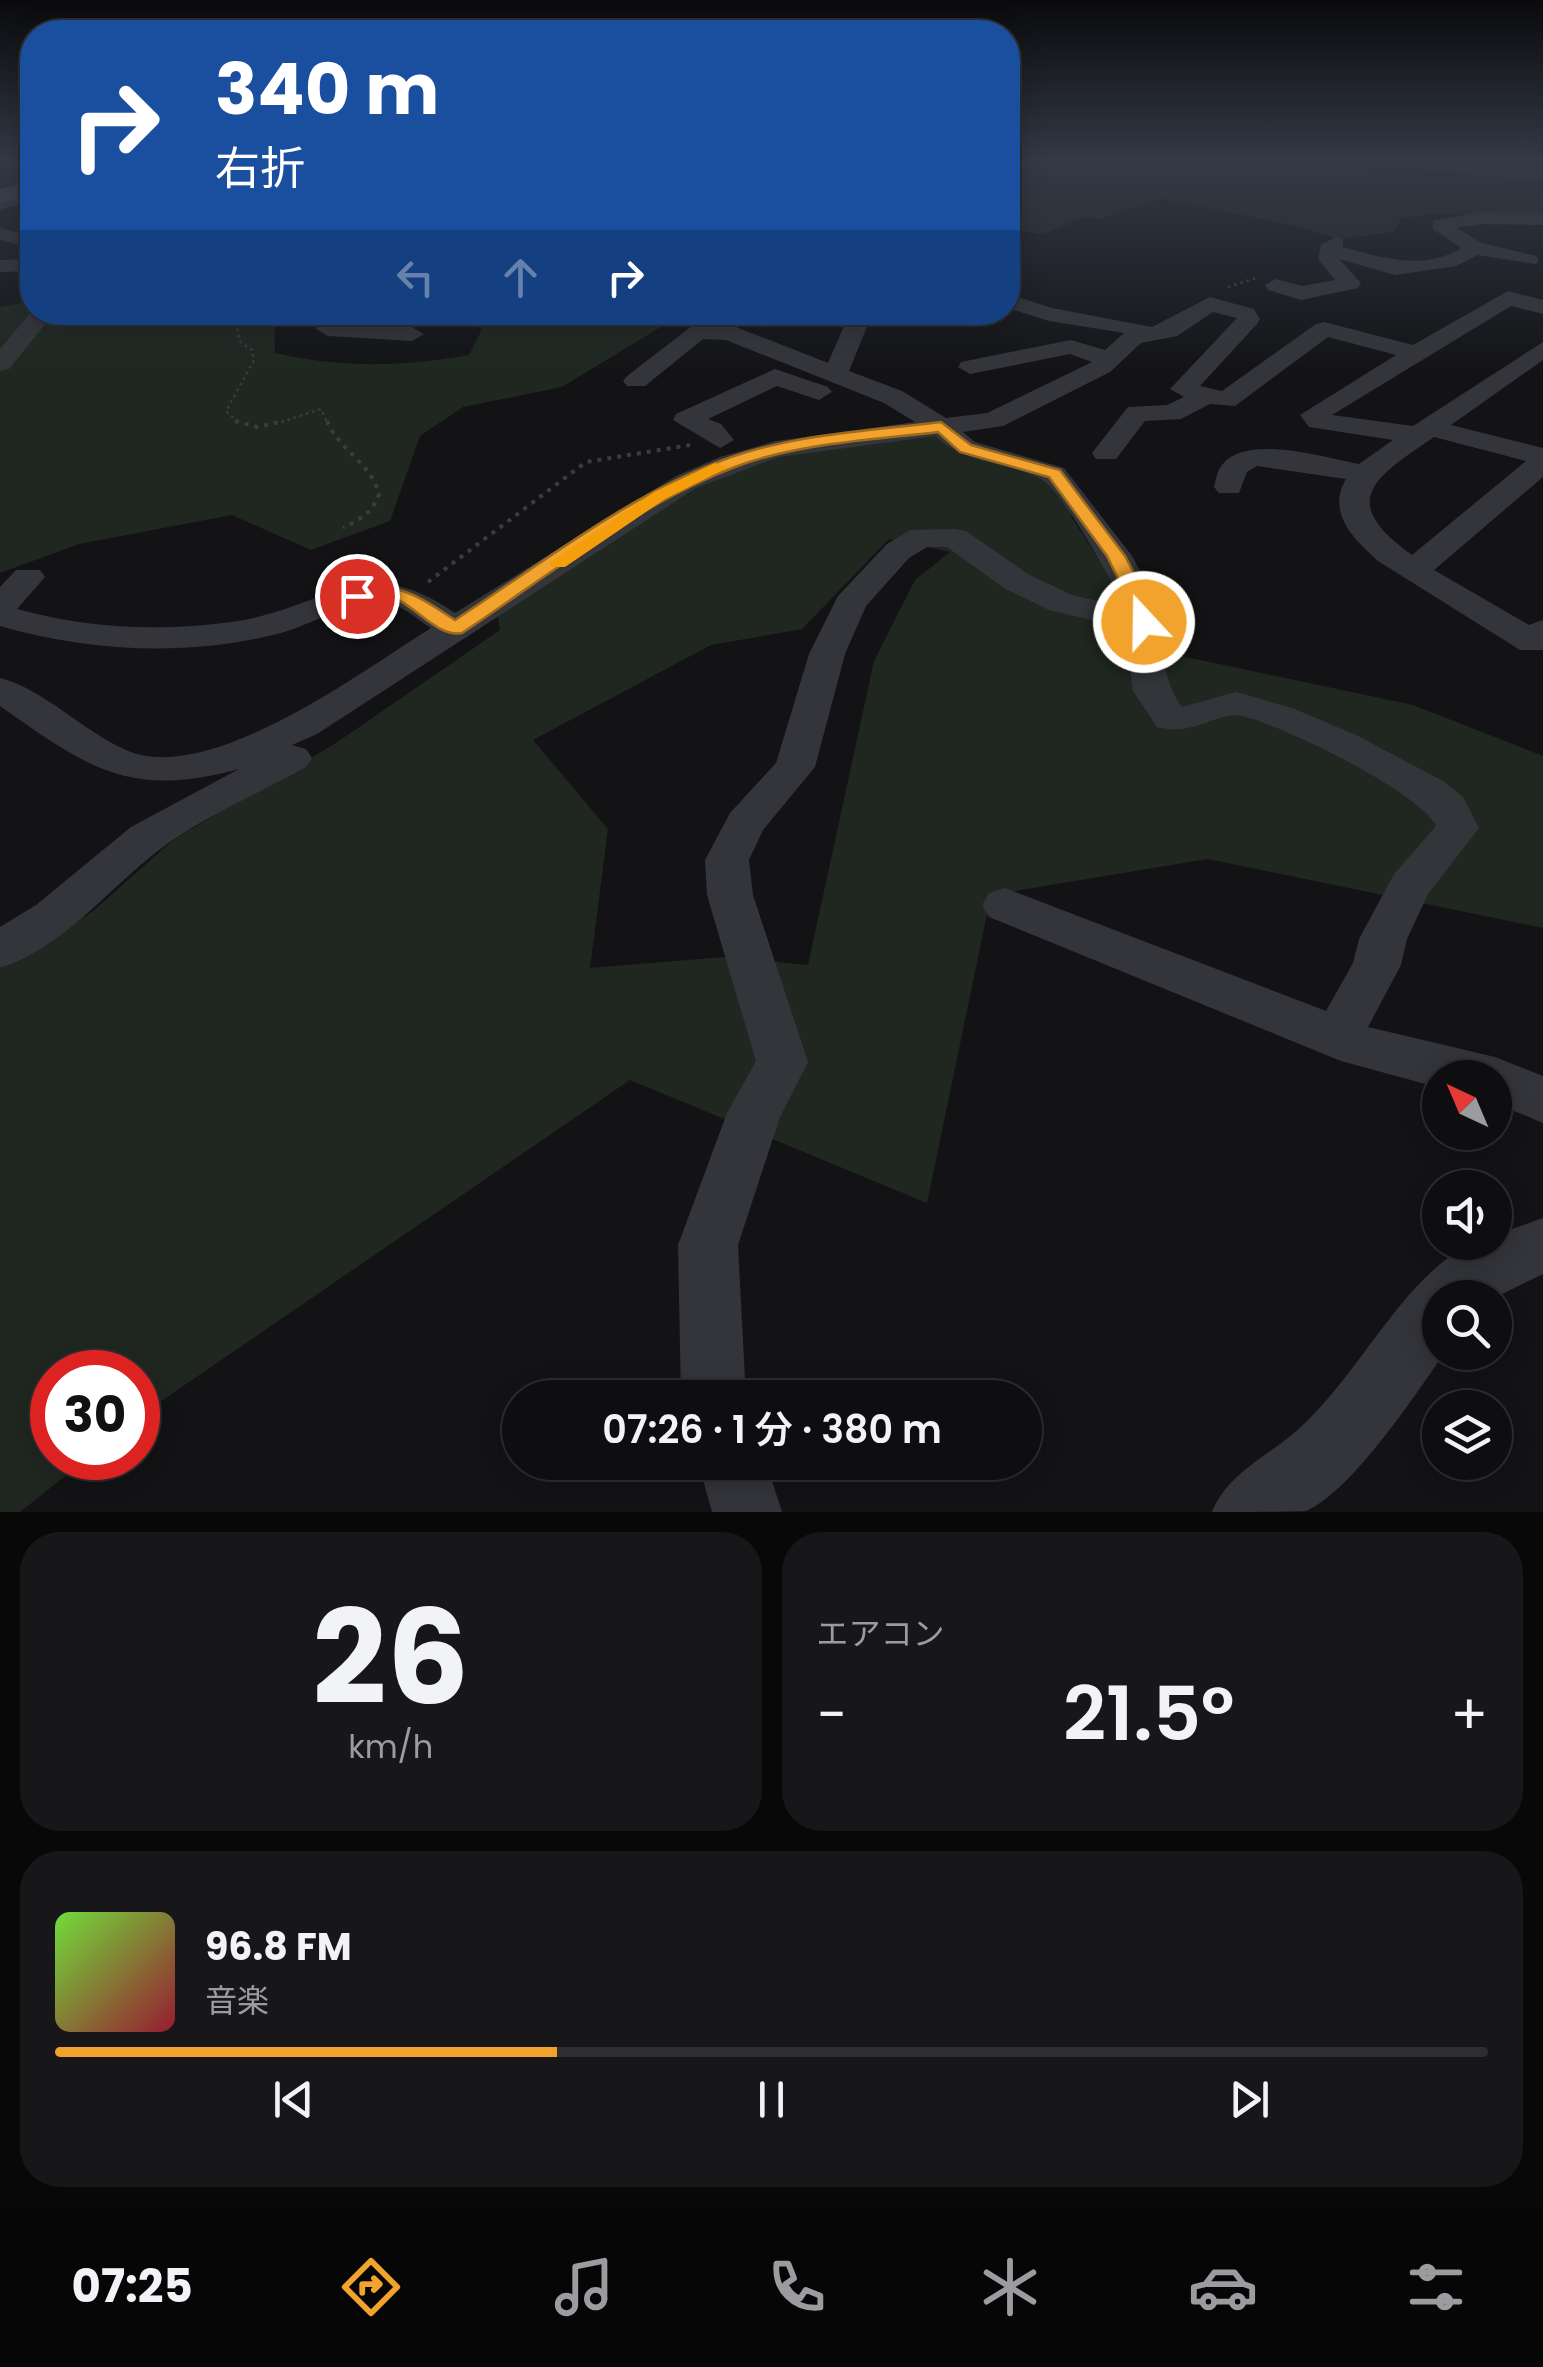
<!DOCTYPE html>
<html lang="ja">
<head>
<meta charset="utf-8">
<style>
	:root { --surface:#0e0e10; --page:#171719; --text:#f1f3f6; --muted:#9b9c9f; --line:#2e2e30; --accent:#f1a32e }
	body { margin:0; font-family:Poppins,"Noto Sans JP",sans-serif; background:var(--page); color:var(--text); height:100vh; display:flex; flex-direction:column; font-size:38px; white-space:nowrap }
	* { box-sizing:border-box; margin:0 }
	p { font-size:32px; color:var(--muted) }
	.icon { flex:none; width:55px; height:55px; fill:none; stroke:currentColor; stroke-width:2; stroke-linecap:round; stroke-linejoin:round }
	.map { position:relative; height:1512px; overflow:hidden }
	.panel { display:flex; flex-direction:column; gap:20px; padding:20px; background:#080809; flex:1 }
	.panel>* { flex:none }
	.top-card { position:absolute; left:20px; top:20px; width:1000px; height:305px; border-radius:40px; box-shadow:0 5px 25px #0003,0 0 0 2px var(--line); background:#1a4fa0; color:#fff; overflow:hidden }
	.needle { width:65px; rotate:316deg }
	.tools { position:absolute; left:1422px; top:1060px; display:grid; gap:20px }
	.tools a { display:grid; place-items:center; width:90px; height:90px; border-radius:50%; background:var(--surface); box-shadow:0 5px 25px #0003,0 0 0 2px var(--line); font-size:50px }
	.speed { position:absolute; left:30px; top:1350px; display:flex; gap:20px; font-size:50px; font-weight:700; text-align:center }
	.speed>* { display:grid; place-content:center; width:130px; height:130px; border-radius:50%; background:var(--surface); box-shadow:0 5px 25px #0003,0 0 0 2px var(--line); line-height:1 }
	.speed .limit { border:15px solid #d22; background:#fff; color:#111 }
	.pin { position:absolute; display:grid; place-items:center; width:85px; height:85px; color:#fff; margin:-42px; border:5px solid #fff; border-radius:50%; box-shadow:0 2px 10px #0007 }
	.me { position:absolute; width:110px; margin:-55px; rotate:339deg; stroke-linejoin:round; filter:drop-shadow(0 0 8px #0008) }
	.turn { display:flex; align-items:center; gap:35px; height:210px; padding:0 30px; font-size:45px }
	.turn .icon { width:130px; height:130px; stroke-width:2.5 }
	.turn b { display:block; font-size:70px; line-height:85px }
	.lanes { display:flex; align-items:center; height:95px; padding:0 30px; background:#0003; justify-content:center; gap:50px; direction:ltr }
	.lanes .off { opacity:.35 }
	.big { font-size:75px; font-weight:600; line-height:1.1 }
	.panel .widget { flex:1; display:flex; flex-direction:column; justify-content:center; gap:15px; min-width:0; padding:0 35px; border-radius:40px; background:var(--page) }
	.panel .dial { align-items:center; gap:0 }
	.dial b { font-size:130px; line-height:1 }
	.song { display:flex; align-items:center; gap:30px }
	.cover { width:120px; height:120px; border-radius:15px; background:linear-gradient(135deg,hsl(100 70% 55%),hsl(350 70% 35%)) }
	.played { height:10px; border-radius:5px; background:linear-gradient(90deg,var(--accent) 35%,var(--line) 35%) }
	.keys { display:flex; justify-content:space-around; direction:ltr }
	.heat { display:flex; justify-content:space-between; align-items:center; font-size:55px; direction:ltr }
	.panel .tiles { flex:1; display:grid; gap:20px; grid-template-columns:1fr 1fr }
	.widget:last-child { grid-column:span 2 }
	.trip { position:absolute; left:502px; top:1380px; width:540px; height:100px; border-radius:50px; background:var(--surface); box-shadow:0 5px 25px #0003,0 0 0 2px var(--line); font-weight:600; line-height:100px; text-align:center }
	.tabs { display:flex; height:160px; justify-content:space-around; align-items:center; background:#060606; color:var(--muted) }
	.tabs .icon { width:70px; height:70px }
	.tabs .active { color:var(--accent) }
	.tabs b { font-size:45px; color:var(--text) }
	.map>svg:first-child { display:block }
</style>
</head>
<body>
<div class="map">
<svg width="1543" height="1512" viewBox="0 0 1543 1512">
	<rect width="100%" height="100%" fill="#131315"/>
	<g fill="#1f2720" fill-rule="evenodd">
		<path d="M1008 162H1318L1440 180 1486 170 1543 178V217L1438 213 1401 218 1394 232 1338 239 1300 227 1160 198 1099 219 1084 217 1043 234 1008 229Z"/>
		<path d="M32 301V312L274 313 275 353C343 368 400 367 469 355L482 329 439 313 659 312 669 322 562 387 463 407 420 436 390 521 311 550 232 515 79 544 0 573V307Z"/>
		<path d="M930 432 1060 483 1072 518 1133 612 1139 647 1413 705 1543 756V928L1208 859 991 895 927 1203 630 1080 138 1417V1372H52V1458H88L20 1512H0V969L92 912 173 840 336 743 500 630 497 611 667 498 799 449ZM889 539 950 552 915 580 874 661 808 965 724 957 590 968 608 829 533 740 711 645 802 629Z"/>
	</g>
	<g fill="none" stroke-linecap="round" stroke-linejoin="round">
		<g stroke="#3a3c41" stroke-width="2.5" stroke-dasharray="2.5 4" stroke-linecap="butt">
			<path d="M1228 287 1256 278"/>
			<path d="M231 312 236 315 239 341 252 350 254 360 226 411 240 424"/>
			<path d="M275 424 321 409 328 424"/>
		</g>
		<g stroke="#3a3c41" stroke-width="4" stroke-dasharray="4 6" stroke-linecap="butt">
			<path d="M235 421 257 427 284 421"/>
			<path d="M327 421C339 450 371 463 379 494 373 513 360 519 343 528"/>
			<path d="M428 582 586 462 690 445"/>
		</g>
		<g fill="#34353a" fill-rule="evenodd">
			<path d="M1403 162H1457L1543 171V181L1411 167Z"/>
			<path d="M32 189V200L0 210V198Z"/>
			<path d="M1481 212 1543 213V225L1481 224 1457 228 1482 243 1536 256 1539 260 1536 264 1478 255 1456 266 1395 275 1339 259 1361 283 1358 288 1301 300 1268 290 1265 285 1276 279 1302 286 1335 280 1318 259 1321 245 1336 237 1343 239V247C1382 258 1424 271 1461 248L1433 229V221Z"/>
			<path d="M0 228 32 236V248L0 240Z"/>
			<path d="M32 259V271L0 272V260Z"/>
			<path d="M1508 291 1543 300V314L1511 306 1332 415 1413 426 1543 342V360L1451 425 1543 448V477L1434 570 1529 625 1543 620V650H1520L1378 561C1354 539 1326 513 1346 479L1257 466 1247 472 1239 493H1219L1214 487C1216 480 1217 471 1222 465 1246 433 1325 458 1359 464L1393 440 1309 427 1300 415 1396 355 1328 337 1235 406 1210 404 1181 419 1145 421 1116 459H1096L1092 453 1128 407 1167 405 1184 397 1170 389 1237 318 1213 312 1177 336 1141 343 1110 372 1003 426 963 432 975 442 1064 468 1132 556 1162 613C1160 641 1163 683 1182 707L1236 692 1292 708 1356 735 1443 781 1463 797 1479 828 1428 894 1407 939 1401 965 1368 1027 1495 1057 1543 1076V1123L1495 1103V1078H1440V1088L1341 1061 989 917 982 905 989 893 1005 888 1326 1011 1353 963 1359 939 1394 874 1436 826C1421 793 1279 723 1241 716 1215 712 1194 737 1157 727L1133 691 1125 628 1049 610 1004 588 947 547H927L909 558 866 606 845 654 815 767 763 830 749 860 753 895 808 1062 780 1117 738 1245 746 1398H681L678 1245 727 1113 756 1061 707 895 705 860 730 813 776 763 809 654 838 596 887 544 910 530 955 529 966 531 1028 574 1072 595 1125 607C1112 582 1063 491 1041 479 1003 460 969 466 935 436L779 457 696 488 317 734 292 745 306 749 312 758 306 767C258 794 203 817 159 850 108 889 63 948 0 968V927L36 905 131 827 239 769C129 799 88 768 0 706V678C42 688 84 732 126 750 208 787 362 671 431 628 417 619 401 604 384 602 350 599 314 624 281 633 190 657 91 652 0 626V587L16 570H40L45 577 17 609C88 629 164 632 238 621 329 606 364 550 455 613L676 476 720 457 776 441 915 422 884 403 726 340 703 339 645 386H627L623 381 627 376 692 326 665 312H698L828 363 850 312H873L849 371 902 391 946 418 987 413 1092 362 1070 354 970 374 958 367 961 362 1071 340 1105 350 1124 333 1049 321 1008 308V294L1052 308 1152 327 1210 297 1254 309 1260 319 1257 324 1200 386 1222 391 1316 324 1324 322 1413 345ZM1434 437 1526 461 1412 555C1335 500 1376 477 1434 437Z"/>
			<path d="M32 311 55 312 9 369 0 371V349Z"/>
			<path d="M312 312H334L338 323 412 327 424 334 412 341 328 336 316 329Z"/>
			<path d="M775 369 828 387 832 392 819 400 777 386 708 419 721 424 734 440 720 448 673 420 676 414Z"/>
			<path d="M1543 1218V1274L1494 1298H1440V1352H1445C1416 1394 1352 1491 1306 1511 1288 1512 1234 1512 1212 1512 1229 1470 1273 1455 1305 1423 1354 1376 1391 1305 1439 1265 1457 1250 1473 1242 1495 1242V1235Z"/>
			<path d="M698 1462H766L782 1512H712Z"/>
		</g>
		<path fill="#505259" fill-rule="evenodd" d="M32 181V195L0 203V189Z"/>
	</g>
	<linearGradient id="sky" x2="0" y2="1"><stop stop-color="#0a0a0c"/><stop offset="0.43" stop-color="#333946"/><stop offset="1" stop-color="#333946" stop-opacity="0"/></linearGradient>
	<rect width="1543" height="373" fill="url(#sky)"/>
	<path fill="#f1a32e" stroke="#9d6a1e" stroke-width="2.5" d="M941 422 971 445 1060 470 1125 556 1155 613 1151 626 1144 628 1134 622 1135 613 1107 556 1049 477 960 452 938 432C871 440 798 443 735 467 639 503 548 576 462 633 438 637 418 609 398 600 384 595 371 599 357 602L348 596 350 592C398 580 416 595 455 620 541 564 627 496 723 460 792 434 869 431 941 422Z"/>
	<path fill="#f59e0b" d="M715 463 729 467 665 499 565 567H552L549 563 654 492Z"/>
</svg>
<div class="tools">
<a><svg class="needle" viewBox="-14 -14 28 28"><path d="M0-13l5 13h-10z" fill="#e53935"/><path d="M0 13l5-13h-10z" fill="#9b9c9f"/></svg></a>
<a><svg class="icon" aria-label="sound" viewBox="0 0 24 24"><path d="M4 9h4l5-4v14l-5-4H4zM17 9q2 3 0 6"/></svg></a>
<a><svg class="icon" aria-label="search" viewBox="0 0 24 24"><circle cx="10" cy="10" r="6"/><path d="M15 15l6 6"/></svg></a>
<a><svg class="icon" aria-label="layers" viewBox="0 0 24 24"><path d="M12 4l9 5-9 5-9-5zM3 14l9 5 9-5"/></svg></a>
</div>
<div class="speed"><div class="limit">30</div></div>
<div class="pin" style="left:357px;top:596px;background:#d93025"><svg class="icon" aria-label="arrive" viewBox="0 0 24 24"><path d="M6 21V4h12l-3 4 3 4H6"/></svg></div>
<svg class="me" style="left:1144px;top:622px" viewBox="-20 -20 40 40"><circle r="17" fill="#f1a32e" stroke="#fff" stroke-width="3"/><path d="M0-11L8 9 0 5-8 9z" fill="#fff"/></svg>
<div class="trip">07:26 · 1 分 · 380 m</div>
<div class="top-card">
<div class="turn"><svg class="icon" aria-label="right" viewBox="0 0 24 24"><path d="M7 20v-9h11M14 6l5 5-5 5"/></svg><div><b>340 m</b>右折</div></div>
<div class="lanes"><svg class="icon off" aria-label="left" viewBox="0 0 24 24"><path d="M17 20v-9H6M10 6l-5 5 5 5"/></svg><svg class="icon off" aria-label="ahead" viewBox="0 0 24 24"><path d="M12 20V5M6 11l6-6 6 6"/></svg><svg class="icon" aria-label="right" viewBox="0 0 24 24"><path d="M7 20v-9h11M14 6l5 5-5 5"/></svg></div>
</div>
</div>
<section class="panel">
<div class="tiles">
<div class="widget dial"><b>26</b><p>km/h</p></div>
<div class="widget"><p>エアコン</p>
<div class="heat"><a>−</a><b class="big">21.5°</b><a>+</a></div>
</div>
<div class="widget">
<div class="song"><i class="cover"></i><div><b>96.8 FM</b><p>音楽</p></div></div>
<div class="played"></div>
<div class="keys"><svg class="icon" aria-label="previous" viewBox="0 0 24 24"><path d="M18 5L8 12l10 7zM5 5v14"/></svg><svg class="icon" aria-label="pause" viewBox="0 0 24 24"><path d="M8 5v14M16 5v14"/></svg><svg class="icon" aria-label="next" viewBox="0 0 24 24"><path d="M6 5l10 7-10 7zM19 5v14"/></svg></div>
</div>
</div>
</section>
<nav class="tabs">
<b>07:25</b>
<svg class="icon active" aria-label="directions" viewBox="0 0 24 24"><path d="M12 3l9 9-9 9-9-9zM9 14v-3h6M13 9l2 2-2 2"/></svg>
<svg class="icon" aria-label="music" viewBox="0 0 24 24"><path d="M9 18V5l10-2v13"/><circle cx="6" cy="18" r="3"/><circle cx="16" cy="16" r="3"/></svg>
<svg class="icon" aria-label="phone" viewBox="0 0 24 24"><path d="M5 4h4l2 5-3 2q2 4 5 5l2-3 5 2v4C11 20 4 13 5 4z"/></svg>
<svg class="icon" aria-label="climate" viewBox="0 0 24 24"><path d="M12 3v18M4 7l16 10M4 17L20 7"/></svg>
<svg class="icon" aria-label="car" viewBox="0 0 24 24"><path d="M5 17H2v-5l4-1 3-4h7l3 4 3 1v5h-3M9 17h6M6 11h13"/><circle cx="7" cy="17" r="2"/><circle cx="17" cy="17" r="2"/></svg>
<svg class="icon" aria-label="filters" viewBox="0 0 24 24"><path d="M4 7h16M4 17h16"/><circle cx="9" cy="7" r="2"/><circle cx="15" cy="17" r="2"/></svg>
</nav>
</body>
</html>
